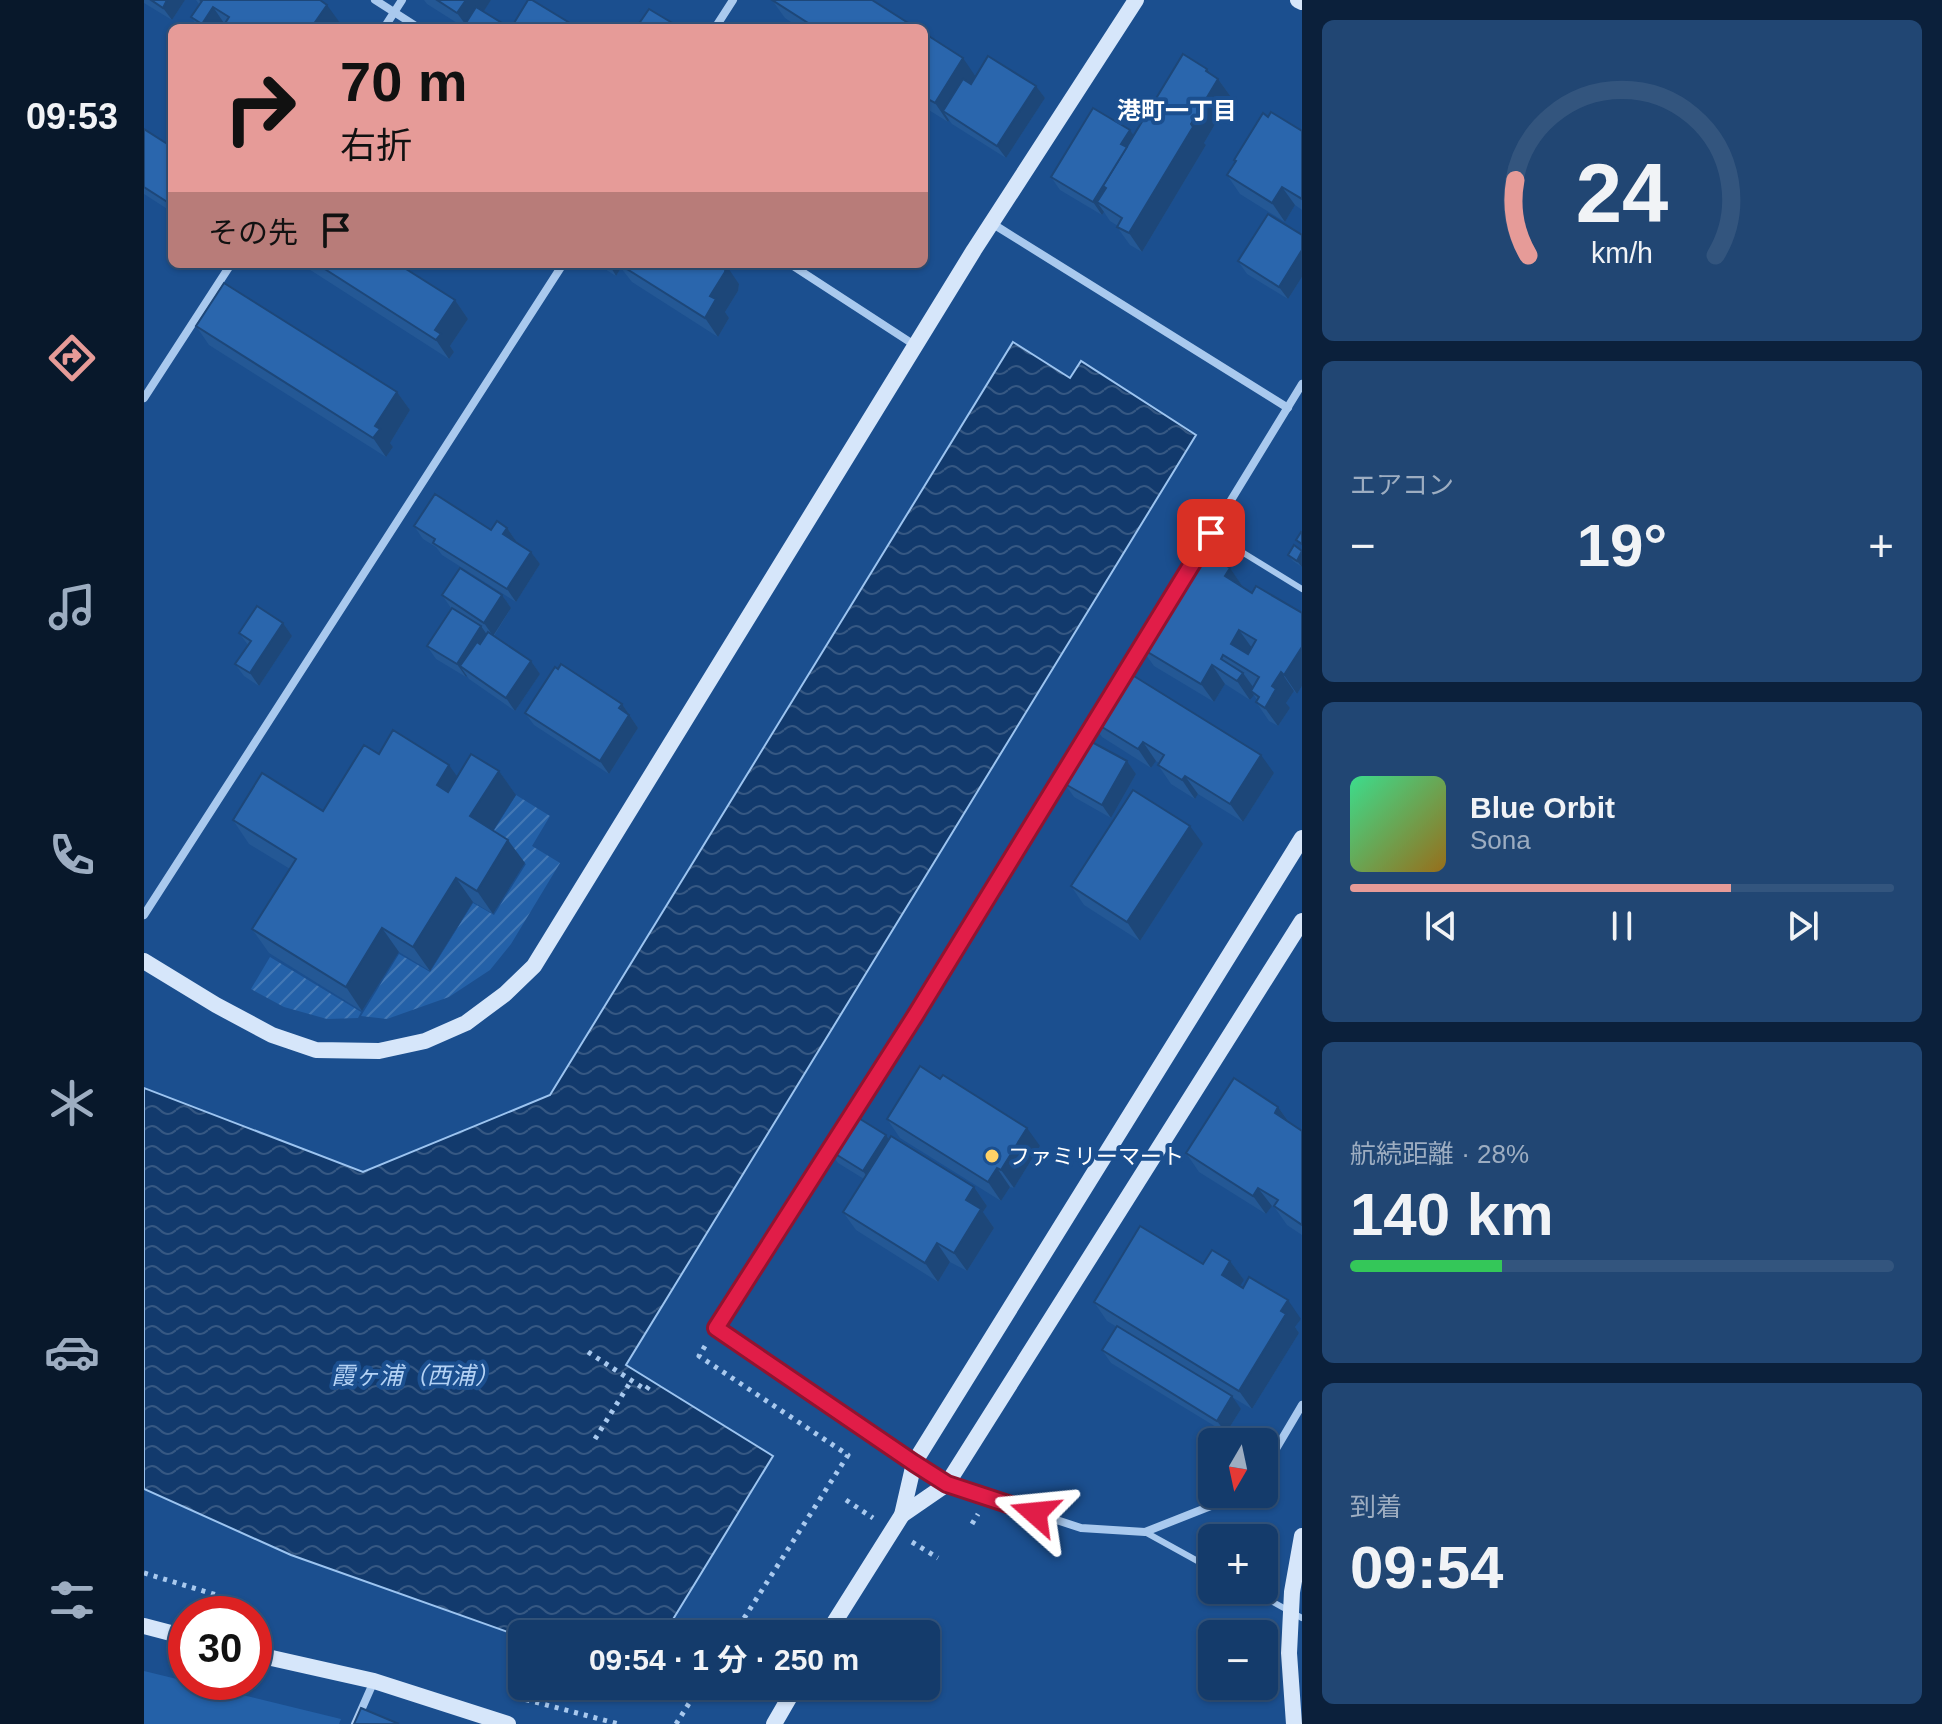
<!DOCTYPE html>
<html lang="ja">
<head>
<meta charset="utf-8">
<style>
	:root { --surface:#143b6b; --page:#214673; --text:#f1f3f6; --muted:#9dadc1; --line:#33557e; --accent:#e69b98 }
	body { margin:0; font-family:Helvetica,"Noto Sans JP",sans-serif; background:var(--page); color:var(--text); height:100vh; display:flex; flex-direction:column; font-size:30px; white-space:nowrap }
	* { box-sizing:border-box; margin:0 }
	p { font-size:26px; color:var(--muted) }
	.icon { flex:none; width:44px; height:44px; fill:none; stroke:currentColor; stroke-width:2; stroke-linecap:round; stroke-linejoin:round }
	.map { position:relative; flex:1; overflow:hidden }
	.side { display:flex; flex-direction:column; gap:20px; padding:20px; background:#0b203b; width:640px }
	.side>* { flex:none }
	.top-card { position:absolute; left:24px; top:24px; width:760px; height:244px; border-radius:12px; box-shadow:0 2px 6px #0004,0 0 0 2px var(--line); background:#e69b98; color:#111; overflow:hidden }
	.needle { width:52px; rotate:189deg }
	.controls { position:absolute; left:1054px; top:1428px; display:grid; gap:16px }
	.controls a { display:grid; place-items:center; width:80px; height:80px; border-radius:12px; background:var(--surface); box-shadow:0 2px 6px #0004,0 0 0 2px var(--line); font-size:40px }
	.speed { position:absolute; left:24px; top:1596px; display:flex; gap:16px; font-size:40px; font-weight:700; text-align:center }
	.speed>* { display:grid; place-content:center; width:104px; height:104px; border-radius:50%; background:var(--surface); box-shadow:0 2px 6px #0004,0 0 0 2px var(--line); line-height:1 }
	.speed .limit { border:12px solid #d22; background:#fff; color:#111 }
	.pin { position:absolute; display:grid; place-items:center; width:68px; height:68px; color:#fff; margin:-34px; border-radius:16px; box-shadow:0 4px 12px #0006 }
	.me { position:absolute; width:88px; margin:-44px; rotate:288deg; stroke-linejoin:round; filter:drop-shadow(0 0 6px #0008) }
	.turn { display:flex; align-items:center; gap:28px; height:168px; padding:0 40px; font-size:36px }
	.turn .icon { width:104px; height:104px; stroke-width:2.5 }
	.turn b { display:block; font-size:56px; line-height:68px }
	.then { display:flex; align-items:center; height:76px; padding:0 40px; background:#0003; gap:16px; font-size:30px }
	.big { font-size:60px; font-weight:700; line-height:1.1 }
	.side .tile { flex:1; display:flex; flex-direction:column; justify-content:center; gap:12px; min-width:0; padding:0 28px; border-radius:12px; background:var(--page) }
	.side .dial { align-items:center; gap:0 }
	.dial svg { height:208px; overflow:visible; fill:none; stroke:var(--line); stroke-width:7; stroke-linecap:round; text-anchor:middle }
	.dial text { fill:var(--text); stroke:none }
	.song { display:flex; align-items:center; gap:24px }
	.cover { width:96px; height:96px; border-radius:12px; background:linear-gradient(135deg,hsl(150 70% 55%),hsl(40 70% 35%)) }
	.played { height:8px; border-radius:4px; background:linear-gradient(90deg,var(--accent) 70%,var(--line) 70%) }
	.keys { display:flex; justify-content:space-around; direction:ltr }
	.heat { display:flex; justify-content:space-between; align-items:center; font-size:44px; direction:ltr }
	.charge { height:12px; border-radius:6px; background:linear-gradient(90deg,#34c759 28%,var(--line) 0) }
	.trip { position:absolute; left:364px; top:1620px; width:432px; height:80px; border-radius:12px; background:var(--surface); box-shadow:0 2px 6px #0004,0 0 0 2px var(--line); font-weight:700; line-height:80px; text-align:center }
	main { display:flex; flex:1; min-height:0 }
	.dock { display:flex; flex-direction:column; width:144px; justify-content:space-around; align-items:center; background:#08182b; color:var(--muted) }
	.dock .icon { width:56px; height:56px }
	.dock .current { color:var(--accent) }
	.dock b { font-size:36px; color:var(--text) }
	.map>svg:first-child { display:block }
</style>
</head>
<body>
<main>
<nav class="dock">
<b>09:53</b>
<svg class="icon current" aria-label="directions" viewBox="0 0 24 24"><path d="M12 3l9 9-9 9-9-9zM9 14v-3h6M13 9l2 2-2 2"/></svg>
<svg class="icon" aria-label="music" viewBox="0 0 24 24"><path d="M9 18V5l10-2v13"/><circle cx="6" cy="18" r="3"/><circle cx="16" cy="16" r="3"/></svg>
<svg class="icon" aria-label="phone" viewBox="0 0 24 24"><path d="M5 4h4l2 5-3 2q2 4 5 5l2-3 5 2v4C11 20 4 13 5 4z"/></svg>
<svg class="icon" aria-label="climate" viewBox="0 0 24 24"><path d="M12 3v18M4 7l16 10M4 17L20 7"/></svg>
<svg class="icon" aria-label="car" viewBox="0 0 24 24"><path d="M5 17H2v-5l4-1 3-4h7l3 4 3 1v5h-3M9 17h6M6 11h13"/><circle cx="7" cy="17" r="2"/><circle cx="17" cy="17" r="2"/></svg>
<svg class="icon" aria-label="filters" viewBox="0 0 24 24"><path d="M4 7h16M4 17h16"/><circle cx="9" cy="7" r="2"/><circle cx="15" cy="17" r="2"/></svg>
</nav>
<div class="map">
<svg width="1158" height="1724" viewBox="0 0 1158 1724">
	<defs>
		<pattern id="garden-furrows" width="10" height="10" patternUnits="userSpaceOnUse" patternTransform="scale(2)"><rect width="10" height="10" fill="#2461a8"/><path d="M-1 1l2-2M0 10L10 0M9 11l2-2" fill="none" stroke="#4579b5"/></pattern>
		<pattern id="water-waves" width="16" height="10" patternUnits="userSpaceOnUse" patternTransform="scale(2)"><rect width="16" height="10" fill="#123a6d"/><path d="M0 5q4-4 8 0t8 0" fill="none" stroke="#365883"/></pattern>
	</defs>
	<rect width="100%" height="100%" fill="#1b4f8f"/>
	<path fill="#2461a8" d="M0 1671 197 1719 195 1724H0Z"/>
	<g fill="url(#garden-furrows)">
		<path d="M372 795 406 816 388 846 416 863 367 944 346 970 305 997 243 1019 217 1016 255 954 286 972 329 903 350 915 382 864 344 840Z"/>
		<path d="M126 957 217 1012 214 1018 183 1019 140 1007 107 989Z"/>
	</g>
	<path fill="url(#water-waves)" stroke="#9cc4f0" stroke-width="2" d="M869 342 926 378 937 361 1052 435 482 1365 629 1456 520 1634H378V1637L147 1555 0 1489V1088L219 1172 406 1095Z"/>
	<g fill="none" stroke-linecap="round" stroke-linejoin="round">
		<g stroke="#a9c9ee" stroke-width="5" stroke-dasharray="4 6" stroke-linecap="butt">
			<path d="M561 1346 555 1356 704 1455 590 1634"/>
			<path d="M444 1352 502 1390 508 1382"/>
			<path d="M451 1439 487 1381"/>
			<path d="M702 1500 729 1518"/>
			<path d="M828 1524 834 1514"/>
			<path d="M768 1542 794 1558"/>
			<path d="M0 1573 76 1596 74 1614"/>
			<path d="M372 1697 475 1724"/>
			<path d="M532 1724 556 1686"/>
		</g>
		<g stroke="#a9c9ee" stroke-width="6">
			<path d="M1067 533 1158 589"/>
			<path d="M1001 1532 1068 1569"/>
			<path d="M1107 1590 1158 1618"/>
		</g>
		<g stroke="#a9c9ee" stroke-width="8">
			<path d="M231 0 275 28"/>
			<path d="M240 28 258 0"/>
			<path d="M571 28 589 0"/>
			<path d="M849 224 1144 408"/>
			<path d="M646 264 772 346"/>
			<path d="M0 398 87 264"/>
			<path d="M1048 564 1158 384"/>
			<path d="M977 680 1003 637"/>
			<path d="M0 915 419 264"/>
			<path d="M703 1122 771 1016 955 716"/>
			<path d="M689 1144 572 1328 770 1463 803 1484 937 1528 1001 1532 1077 1502 1086 1494"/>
			<path d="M1120 1462 1129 1454 1158 1405"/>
			<path d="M211 1724 230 1681"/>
		</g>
		<g stroke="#d6e6fa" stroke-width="16">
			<path d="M1154 0 1158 2"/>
			<path d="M0 961 72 1005 128 1035 172 1050 235 1051 281 1041 322 1023 361 994 390 966 830 250 992 0"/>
			<path d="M758 1515 803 1484 1158 921"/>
			<path d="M0 1626 42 1637"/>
			<path d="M683 1634 758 1515 770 1463 1158 838"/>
			<path d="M110 1654 230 1681 364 1724"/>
			<path d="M630 1724 652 1686"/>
		</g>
		<path stroke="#d6e6fa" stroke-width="16" d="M1150 1724 1145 1653 1148 1592 1158 1536"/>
	</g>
	<g fill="#245895">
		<path d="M0 0H41L28 20 0 3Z"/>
		<path d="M52 0H176L196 23 193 28H55L47 17 55 4Z"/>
		<path d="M280 0H347L339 12 366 28H321L283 4Z"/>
		<path d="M628 0 772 28H656L641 18Z"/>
		<path d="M780 33 832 76 892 86 901 98 862 158 808 124 805 120 804 122 780 107Z"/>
		<path d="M1063 69 1068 75 1074 79 1087 97 1060 143 1062 145 998 252 986 245 973 227 974 226 966 221 960 212 958 215 916 190 907 177 986 130 990 136Z"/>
		<path d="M1124 117 1158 131V210L1151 205 1141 222 1096 194 1083 175 1092 162 1090 160Z"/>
		<path d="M0 129 28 147V212L0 194Z"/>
		<path d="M1158 235V277L1144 299 1103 274 1094 261Z"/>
		<path d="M157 264H254L311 300 324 319 306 346 310 352 305 359Z"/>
		<path d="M453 264H580L595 284 594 291 581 312 585 318 574 337 488 282 477 268 472 276Z"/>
		<path d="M52 326 253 392 266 410 246 443 249 447 242 457 65 345Z"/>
		<path d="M270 526 347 530 363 528 372 541 371 542 387 552 396 564 372 602 298 555 292 547 279 539Z"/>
		<path d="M1150 545 1158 567 1149 561 1144 555Z"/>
		<path d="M1050 560H1057L1086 568 1099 587 1108 593 1158 613V686L1153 694 1150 691 1142 703 1146 708 1134 726 1125 721 1112 702 1113 700 1110 695 1106 700 1081 684 1070 702 1010 666 997 648 995 643Z"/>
		<path d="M298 595H358L367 608 350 636 387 661 396 674 371 711 325 679 323 676 322 677 292 659 283 646 307 608Z"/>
		<path d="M139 623 148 636 115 686 100 676 91 664 104 645 95 633Z"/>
		<path d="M478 704 494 728 465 774 390 725 381 713Z"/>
		<path d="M945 719 1130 773 1099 822 1054 794 1051 799 1027 784 1014 765 1015 763 1012 761 1007 768 958 737Z"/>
		<path d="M235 754 305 765 313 777 355 771 372 795 349 830 381 863 349 914 329 902 286 971 255 952 218 1011 125 953 108 929 146 869 105 844 89 820 179 811Z"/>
		<path d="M983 761 992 774 967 818 930 797 921 784Z"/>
		<path d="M1059 844 996 941 940 905 927 886Z"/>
		<path d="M1134 1107 1146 1123 1158 1131V1235L1143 1225 1131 1208 1128 1206 1122 1214 1055 1172 1042 1153Z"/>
		<path d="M743 1119 896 1146 870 1188 866 1187 857 1201 756 1138Z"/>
		<path d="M742 1135 745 1139 830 1187 843 1206 839 1212 850 1228 823 1271 806 1262 794 1282 712 1230 699 1212 720 1179 694 1163 685 1150Z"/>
		<path d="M1086 1261 1100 1280 1096 1286 1157 1319 1151 1327 1155 1333 1108 1409 1088 1397 1097 1409 1082 1433 967 1363 958 1350 973 1327 963 1321 950 1302 1059 1264Z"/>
	</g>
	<g fill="#1d4779">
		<path d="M23 0H41L28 20 19 8Z"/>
		<path d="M322 0H347L329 28H324L313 13Z"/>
		<path d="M183 5 196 23 193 28H167Z"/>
		<path d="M69 7 82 26 81 28H61L58 24Z"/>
		<path d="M819 58 832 77 807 116 799 111 805 120 804 122 791 103Z"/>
		<path d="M1063 69 1072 82 1074 79 1087 97 1060 143 1062 145 998 252 985 233 1047 124Z"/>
		<path d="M892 86 901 98 862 158 853 146Z"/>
		<path d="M986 130 995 143 962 188 959 186 968 199 953 202 960 212 958 215 949 202 977 144Z"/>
		<path d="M1138 187 1151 205 1141 222 1128 203Z"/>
		<path d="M1158 250V277L1144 299 1135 287Z"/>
		<path d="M471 264H475L477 268 472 276 468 269Z"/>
		<path d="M582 265 595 284 594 291 581 312 585 318 574 337 561 318 566 296Z"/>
		<path d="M311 300 324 319 306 346 310 352 305 359 292 340 291 330Z"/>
		<path d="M253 392 266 410 246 443 249 447 242 457 229 438 231 426Z"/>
		<path d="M363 528 372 541 368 547 359 534Z"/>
		<path d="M387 552 396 564 372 602 363 589Z"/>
		<path d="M1158 553V567L1153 561Z"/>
		<path d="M1086 568 1099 587 1081 576Z"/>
		<path d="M358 595 367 608 349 636 340 623Z"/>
		<path d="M139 623 148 636 115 686 106 673Z"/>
		<path d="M337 626 346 639 316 666 323 676 322 677 313 664Z"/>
		<path d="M1095 630 1108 648 1100 662 1087 644Z"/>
		<path d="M1158 647V686L1153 694 1140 675Z"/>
		<path d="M387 661 396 674 371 711 362 698Z"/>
		<path d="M1068 665 1081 684 1070 702 1057 684Z"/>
		<path d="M1137 672 1150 691 1142 703 1146 708 1134 726 1121 708 1128 686Z"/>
		<path d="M1099 673 1112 691H1107L1110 695 1106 700 1093 681Z"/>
		<path d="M478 704 494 728 465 774 456 761Z"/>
		<path d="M999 742 1012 761 1007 768 994 749Z"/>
		<path d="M1117 755 1130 773 1099 822 1086 804Z"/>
		<path d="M983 761 992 774 967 818 958 805Z"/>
		<path d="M305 765 322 789 309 809 293 785Z"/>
		<path d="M355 771 372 795 343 840 326 816Z"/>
		<path d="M1041 776 1054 794 1051 799 1038 780Z"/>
		<path d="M1046 826 1059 844 996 941 983 922Z"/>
		<path d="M364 840 381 863 349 914 333 891Z"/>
		<path d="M312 878 329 902 286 971 269 947Z"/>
		<path d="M238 928 255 952 218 1011 202 987Z"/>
		<path d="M1134 1107 1147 1125 1131 1113Z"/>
		<path d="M883 1128 896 1146 870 1188 857 1170Z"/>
		<path d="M742 1135 751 1148 728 1184 719 1171Z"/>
		<path d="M853 1168 866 1187 857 1201 844 1182Z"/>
		<path d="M830 1187 843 1206 839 1212 850 1228 823 1271 810 1253 822 1200Z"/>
		<path d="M1114 1188 1128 1206 1122 1214 1109 1196Z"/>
		<path d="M793 1243 806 1262 794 1282 781 1263Z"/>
		<path d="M1086 1261 1100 1280 1091 1294 1078 1275Z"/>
		<path d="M1144 1300 1157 1319 1151 1327 1155 1333 1108 1409 1095 1391 1137 1311Z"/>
		<path d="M1088 1396 1097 1409 1082 1433 1073 1421Z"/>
	</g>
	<g fill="#2a66ad" stroke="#1d4779" stroke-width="2" fill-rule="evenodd">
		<path d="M7 0H23L19 8Z"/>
		<path d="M56 0H176L183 5 167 28H78L85 17 69 7 58 24 47 17 58 1Z"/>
		<path d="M293 0H322L313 13Z"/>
		<path d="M384 0H388L434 28H367Z"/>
		<path d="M628 0H728L772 28H672Z"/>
		<path d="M332 7 366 28H324L320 26Z"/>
		<path d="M505 9 530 24 527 28H492Z"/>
		<path d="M780 33 819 58 791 103 780 97Z"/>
		<path d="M1039 54 1063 69 1062 71 1074 79 1047 124 1049 127 985 233 973 227 978 218 953 202 962 188 959 186Z"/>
		<path d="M844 56 892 86 853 146 799 111 819 79 827 84Z"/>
		<path d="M949 108 986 130 977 144 983 147 949 202 907 177Z"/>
		<path d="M1127 112 1158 131V199L1138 187 1128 203 1083 175 1092 161 1090 160 1119 113 1124 117Z"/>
		<path d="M0 129 28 147V205L0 187Z"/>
		<path d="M1124 214 1158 235V250L1135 287 1094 261Z"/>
		<path d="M173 264H254L311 300 291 330 297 334 292 340Z"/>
		<path d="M459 264H471L468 269Z"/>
		<path d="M475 264H580L582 265 581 272 566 296 572 299 561 318Z"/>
		<path d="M80 283 253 392 231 426 236 429 229 438 52 326Z"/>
		<path d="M291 494 347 530 353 521 363 528 359 534 387 552 363 589 289 543 291 539 270 526Z"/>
		<path d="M1157 532 1158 533V544L1152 540Z"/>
		<path d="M1150 545 1158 551 1153 561 1144 555Z"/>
		<path d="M1061 553 1086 568 1081 576 1108 593 1112 586 1158 613V647L1140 675 1137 672 1128 686 1132 689 1121 708 1112 702 1115 697 1107 691 1115 677 1079 655 1077 659 1099 673 1093 681 1068 665 1057 684 997 648 999 645 995 643 1046 559 1050 560 1052 557 1057 560ZM1095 630 1112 640 1104 654 1087 644Z"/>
		<path d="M316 568 358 595 340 623 298 595Z"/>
		<path d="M113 606 139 623 106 673 91 664 107 641 95 633Z"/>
		<path d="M308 608 337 626 313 664 283 646Z"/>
		<path d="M344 632 387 661 362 698 316 666 333 642 336 644Z"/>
		<path d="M417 664 478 704 475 708 485 715 456 761 381 713 411 667 414 669Z"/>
		<path d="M977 668 1117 755 1086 804 1041 776 1038 780 1014 765 1020 755 999 742 994 749 945 719Z"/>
		<path d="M249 730 305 765 293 785 304 792 327 754 355 771 326 816 364 840 333 891 312 878 269 947 238 928 202 987 108 929 152 859 89 820 118 773 179 811 220 745 235 754Z"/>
		<path d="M946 741 983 761 958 805 921 784Z"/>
		<path d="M989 790 1046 826 983 922 927 886Z"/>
		<path d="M776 1066 796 1079 799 1075 883 1128 857 1170 853 1168 844 1182 743 1119Z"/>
		<path d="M1090 1078 1134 1107 1131 1113 1158 1131V1225L1130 1206 1134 1200 1114 1188 1109 1196 1042 1153Z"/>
		<path d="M708 1114 742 1135 719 1171 685 1150Z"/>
		<path d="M747 1136 830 1187 822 1200 837 1209 810 1253 793 1243 781 1263 699 1212Z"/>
		<path d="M996 1226 1059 1264 1068 1250 1086 1261 1078 1275 1099 1288 1105 1277 1144 1300 1137 1311 1142 1314 1095 1391 950 1302Z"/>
		<path d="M973 1326 1088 1396 1073 1421 958 1350Z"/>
		<path d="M217 1708 255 1724H210Z"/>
	</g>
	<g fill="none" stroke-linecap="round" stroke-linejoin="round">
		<g stroke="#92132f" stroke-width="20">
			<path id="route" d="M891 1513 803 1484 770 1463 572 1328 771 1016 1067 533"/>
		</g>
		<use href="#route" stroke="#e11d48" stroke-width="14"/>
	</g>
	<circle fill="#ffd166" stroke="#1b4f8f" stroke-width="3" cx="848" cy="1156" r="8"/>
	<g text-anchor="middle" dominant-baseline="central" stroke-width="8" stroke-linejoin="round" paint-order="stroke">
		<g font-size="22" fill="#fff" stroke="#1b4f8f" text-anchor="start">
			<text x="864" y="1156">ファミリーマート</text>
		</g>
		<g font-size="24" font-weight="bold" fill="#fff" stroke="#1b4f8f">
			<text x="1033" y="110">港町一丁目</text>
		</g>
		<g font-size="24" font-style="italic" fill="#b5d3f5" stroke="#1b4f8f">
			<text x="271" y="1375">霞ヶ浦（西浦）</text>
		</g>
	</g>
</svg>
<div class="controls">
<a><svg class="needle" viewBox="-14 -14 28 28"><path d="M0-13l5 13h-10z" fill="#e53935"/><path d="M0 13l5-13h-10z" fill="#9dadc1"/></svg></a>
<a>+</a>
<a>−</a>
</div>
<div class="speed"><div class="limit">30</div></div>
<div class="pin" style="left:1067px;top:533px;background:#d93025"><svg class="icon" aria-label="arrive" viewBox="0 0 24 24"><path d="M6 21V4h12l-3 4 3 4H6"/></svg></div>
<svg class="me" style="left:891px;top:1513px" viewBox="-20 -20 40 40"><path d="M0-17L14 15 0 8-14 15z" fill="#e11d48" stroke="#fff" stroke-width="4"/></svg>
<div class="trip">09:54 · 1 分 · 250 m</div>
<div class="top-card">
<div class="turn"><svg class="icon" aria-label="right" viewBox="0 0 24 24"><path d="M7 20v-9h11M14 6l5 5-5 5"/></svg><div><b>70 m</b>右折</div></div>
<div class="then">その先<svg class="icon" aria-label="arrive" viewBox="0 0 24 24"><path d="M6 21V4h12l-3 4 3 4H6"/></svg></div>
</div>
</div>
<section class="side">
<div class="tile dial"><svg viewBox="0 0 100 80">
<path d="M14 69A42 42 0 1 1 86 69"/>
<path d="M14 69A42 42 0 0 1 9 40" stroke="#e69b98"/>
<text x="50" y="56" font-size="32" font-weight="700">24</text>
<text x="50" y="72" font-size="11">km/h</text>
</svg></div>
<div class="tile"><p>エアコン</p>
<div class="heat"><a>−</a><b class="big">19°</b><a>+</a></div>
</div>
<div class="tile">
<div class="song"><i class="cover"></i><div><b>Blue Orbit</b><p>Sona</p></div></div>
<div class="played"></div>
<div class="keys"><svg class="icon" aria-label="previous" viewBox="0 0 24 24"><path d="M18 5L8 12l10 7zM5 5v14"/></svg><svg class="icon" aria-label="pause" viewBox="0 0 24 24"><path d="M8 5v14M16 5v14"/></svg><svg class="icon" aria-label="next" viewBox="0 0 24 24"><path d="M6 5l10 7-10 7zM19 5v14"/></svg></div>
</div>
<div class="tile"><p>航続距離 · 28%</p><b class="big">140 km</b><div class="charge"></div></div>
<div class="tile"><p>到着</p><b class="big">09:54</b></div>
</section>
</main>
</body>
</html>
